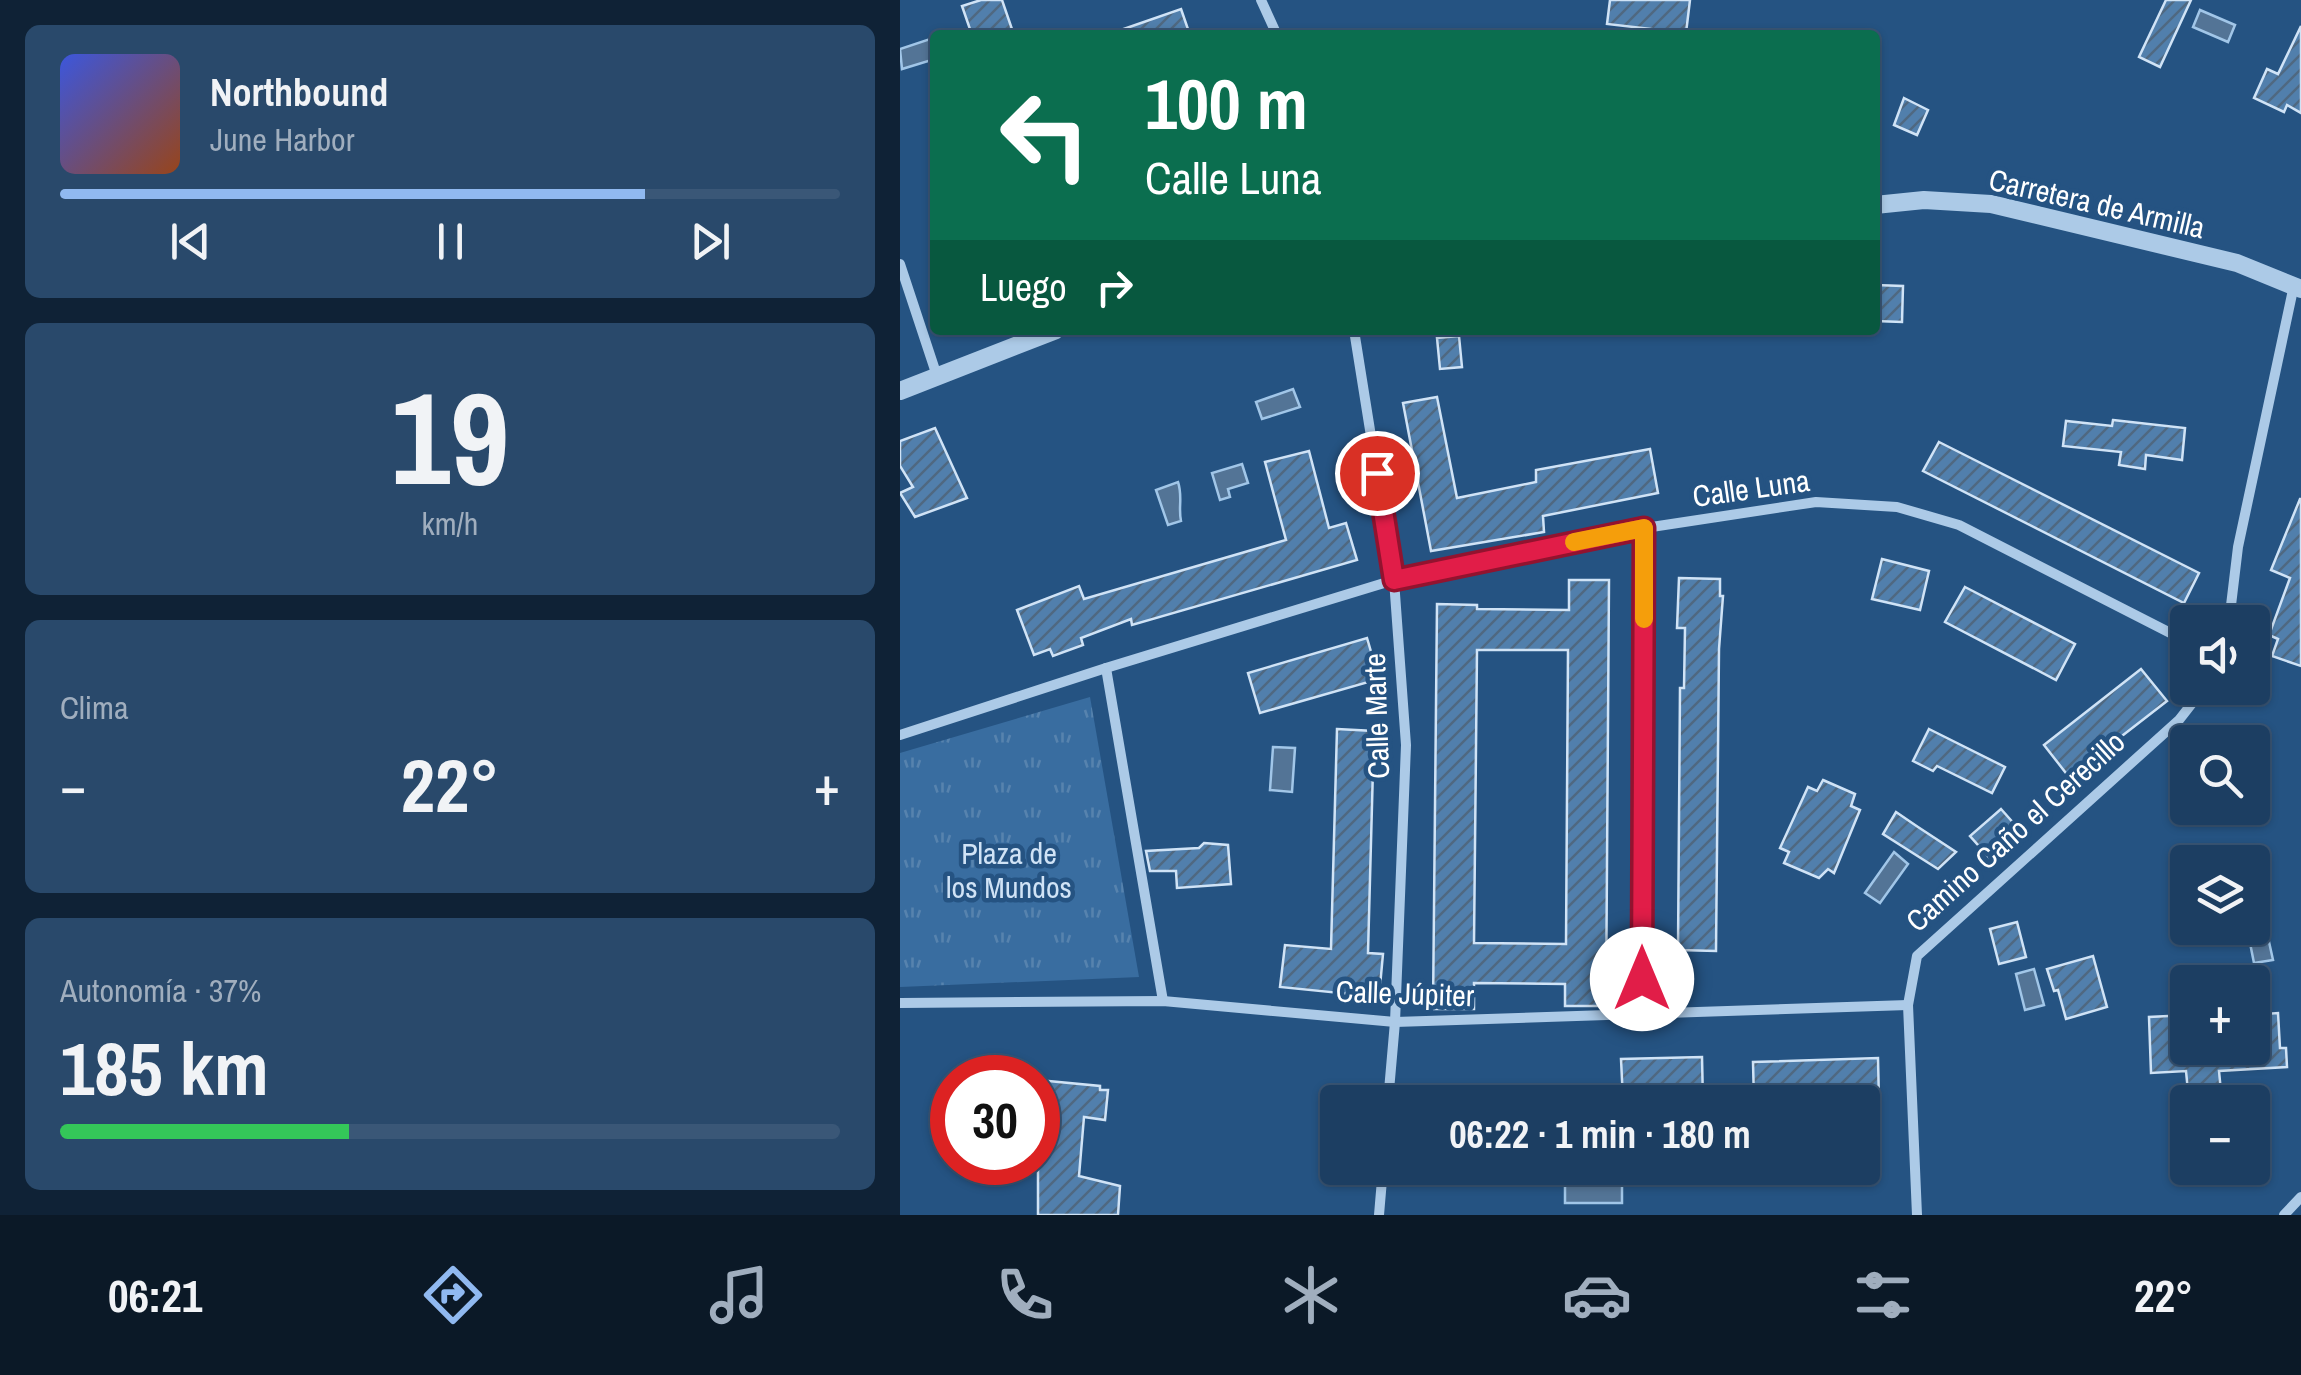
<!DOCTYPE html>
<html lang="es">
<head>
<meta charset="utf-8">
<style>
	:root { --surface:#1c3e62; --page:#29496b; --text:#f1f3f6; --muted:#a0aebe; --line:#3a5777; --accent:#90b9f0 }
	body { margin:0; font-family:"Archivo Narrow",sans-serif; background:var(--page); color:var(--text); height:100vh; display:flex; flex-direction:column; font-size:38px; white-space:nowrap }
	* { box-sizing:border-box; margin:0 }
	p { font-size:32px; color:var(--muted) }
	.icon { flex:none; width:55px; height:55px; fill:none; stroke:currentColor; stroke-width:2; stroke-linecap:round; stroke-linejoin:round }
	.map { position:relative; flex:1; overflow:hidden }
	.panel { display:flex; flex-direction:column; gap:25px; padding:25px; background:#0f2236; width:900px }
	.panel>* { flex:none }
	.banner { position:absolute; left:30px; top:30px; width:950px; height:305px; border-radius:10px; box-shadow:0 2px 8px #0004,0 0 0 2px var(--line); background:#0b6e4f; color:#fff; overflow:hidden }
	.fabs { position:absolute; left:1270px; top:605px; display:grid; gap:20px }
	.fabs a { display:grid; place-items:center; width:100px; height:100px; border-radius:10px; background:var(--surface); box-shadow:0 2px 8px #0004,0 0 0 2px var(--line); font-size:50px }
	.speed { position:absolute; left:30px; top:1055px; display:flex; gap:20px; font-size:50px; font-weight:700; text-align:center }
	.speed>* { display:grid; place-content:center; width:130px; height:130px; border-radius:50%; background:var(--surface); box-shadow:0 2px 8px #0004,0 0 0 2px var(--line); line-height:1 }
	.speed .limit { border:15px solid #d22; background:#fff; color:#111 }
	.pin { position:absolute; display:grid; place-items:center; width:85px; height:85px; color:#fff; margin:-42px; border:5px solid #fff; border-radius:50%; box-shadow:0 2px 10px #0007 }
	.me { position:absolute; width:110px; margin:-55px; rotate:0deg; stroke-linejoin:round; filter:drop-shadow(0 0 8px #0008) }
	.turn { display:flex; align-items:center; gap:35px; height:210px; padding:0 50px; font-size:45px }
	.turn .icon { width:130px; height:130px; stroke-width:2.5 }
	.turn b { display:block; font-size:70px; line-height:85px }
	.then { display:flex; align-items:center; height:95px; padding:0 50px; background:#0003; gap:20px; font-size:38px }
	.big { font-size:75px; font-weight:800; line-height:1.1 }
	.panel .widget { flex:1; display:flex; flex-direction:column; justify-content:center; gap:15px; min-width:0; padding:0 35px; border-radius:15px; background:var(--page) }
	.panel .dial { align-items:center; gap:0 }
	.dial b { font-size:130px; line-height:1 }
	.song { display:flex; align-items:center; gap:30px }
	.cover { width:120px; height:120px; border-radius:15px; background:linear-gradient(135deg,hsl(230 70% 55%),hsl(20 70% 35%)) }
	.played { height:10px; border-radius:5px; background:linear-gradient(90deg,var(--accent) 75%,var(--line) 75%) }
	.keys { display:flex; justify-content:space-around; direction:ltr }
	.heat { display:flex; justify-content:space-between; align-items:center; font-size:55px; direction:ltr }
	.charge { height:15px; border-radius:8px; background:linear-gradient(90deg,#34c759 37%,var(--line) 0) }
	.trip { position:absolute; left:420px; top:1085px; width:560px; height:100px; border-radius:10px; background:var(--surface); box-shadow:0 2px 8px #0004,0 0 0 2px var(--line); font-weight:800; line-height:100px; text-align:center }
	.tab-bar { display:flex; height:160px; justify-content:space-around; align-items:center; background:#0b1927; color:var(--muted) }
	.tab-bar .icon { width:70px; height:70px }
	.tab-bar .selected { color:var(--accent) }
	.tab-bar b { font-size:45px; color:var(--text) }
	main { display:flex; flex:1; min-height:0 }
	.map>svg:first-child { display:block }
</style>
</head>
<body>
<main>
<section class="panel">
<div class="widget">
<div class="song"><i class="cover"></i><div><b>Northbound</b><p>June Harbor</p></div></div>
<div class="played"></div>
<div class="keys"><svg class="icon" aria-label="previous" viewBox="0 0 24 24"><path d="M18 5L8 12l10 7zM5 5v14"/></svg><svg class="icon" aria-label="pause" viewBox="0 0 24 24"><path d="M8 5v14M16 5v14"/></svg><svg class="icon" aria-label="next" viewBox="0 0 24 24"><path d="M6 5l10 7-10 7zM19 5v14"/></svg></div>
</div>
<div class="widget dial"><b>19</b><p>km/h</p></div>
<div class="widget"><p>Clima</p>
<div class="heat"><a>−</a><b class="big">22°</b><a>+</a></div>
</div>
<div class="widget"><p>Autonomía · 37%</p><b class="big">185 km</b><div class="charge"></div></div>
</section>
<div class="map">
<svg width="1401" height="1215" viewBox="0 0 1401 1215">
	<defs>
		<pattern id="park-tufts" width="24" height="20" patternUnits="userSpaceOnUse" patternTransform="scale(2.5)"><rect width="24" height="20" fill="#396da0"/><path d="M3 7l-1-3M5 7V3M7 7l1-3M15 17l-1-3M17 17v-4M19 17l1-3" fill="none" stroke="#5783ae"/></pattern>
		<pattern id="building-hatch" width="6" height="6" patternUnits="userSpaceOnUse" patternTransform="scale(2.5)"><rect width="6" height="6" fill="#517fac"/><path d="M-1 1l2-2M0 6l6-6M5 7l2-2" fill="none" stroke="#4f6881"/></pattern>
	</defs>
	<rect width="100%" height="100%" fill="#255382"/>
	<path fill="url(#park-tufts)" d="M190 697 239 977 0 987V753Z"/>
	<g fill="#537496" stroke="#a1c6e8" stroke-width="2.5">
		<path d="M1300 10 1335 25 1328 42 1293 27Z"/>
		<path d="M30 39 35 59 2 69 0 49Z"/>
		<path d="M393 389 400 407 362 419 356 402Z"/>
		<path d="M342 464 348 483 328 489 330 497 320 500 312 473Z"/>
		<path d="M278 482C283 497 278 507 281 521L268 525 256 490Z"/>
		<path d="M373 747 395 748 392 792 370 790Z"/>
		<path d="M994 852 1008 864 980 903 965 893Z"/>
		<path d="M1364 919 1373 960 1354 963 1347 928H1352L1353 921Z"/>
		<path d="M1134 969 1144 1005 1125 1010 1116 974Z"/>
		<rect x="665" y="1171" width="57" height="32"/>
	</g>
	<g fill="url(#building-hatch)" stroke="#d0e3f6" stroke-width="2.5" fill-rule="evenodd">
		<path d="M81 0H102L114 35H72L62 6Z"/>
		<path d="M710 0H790L786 33 707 24Z"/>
		<path d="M1266 0H1291L1260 67 1239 57Z"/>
		<path d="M281 9 290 35H218V31Z"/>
		<path d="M1401 26V113L1387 105 1384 112 1354 98 1367 69 1378 74Z"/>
		<path d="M1004 98 1028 110 1017 135 994 125Z"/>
		<path d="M975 285 1003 286 1002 322 975 321Z"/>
		<path d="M559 336 562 367 540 369 537 338Z"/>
		<path d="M537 397 557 498 636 482V470L750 449 758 493 643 516 644 532 531 551 503 403Z"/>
		<path d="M1213 420 1285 428 1282 460 1246 455 1245 469 1219 465 1221 452 1163 446 1166 421 1212 426Z"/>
		<path d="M35 428 67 498 15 517 0 493 13 487 0 466V441Z"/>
		<path d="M1039 442 1299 573 1284 603 1023 471Z"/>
		<path d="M409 451 429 528 446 523 457 560 232 625 231 619 181 638 183 645 153 656 150 649 134 655 117 610 179 586 184 599 386 540 365 462Z"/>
		<path d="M1400 499H1401V666L1372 656 1378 639 1369 635 1390 578 1371 570Z"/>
		<path d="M982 559 1029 571 1020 610 972 599Z"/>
		<path d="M779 578 820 579V596H823L819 649 816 951 778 950 780 688H784L785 628H777Z"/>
		<path d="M669 580H709L706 1006H665V984L574 983V1009H533L537 604 577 605V609L669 610ZM577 650H668L666 944 574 943Z"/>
		<path d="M1065 587 1175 644 1156 680 1045 622Z"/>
		<path d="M467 638 479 679 360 713 348 673Z"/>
		<path d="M1241 669 1267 701 1169 777 1144 745Z"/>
		<path d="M437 729 474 731 468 953 483 954 479 997 380 987 385 945 431 949Z"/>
		<path d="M1029 729 1105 767 1092 793 1037 766 1033 771 1013 761Z"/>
		<path d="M923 780 955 794 951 806 960 810 934 873 928 869 919 878 884 863 889 852 880 848 908 787 917 791Z"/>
		<path d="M1101 809 1124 835 1094 863 1070 836Z"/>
		<path d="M996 812 1018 827 1056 852 1038 869 983 834Z"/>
		<path d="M304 843 328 845 331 884 277 888 276 871H250L246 851 299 848Z"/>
		<path d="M1117 922 1126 957 1099 964 1090 929Z"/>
		<path d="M1193 956 1207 1007 1166 1019 1158 990 1154 991 1147 969Z"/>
		<path d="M1378 1013 1380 1048H1386L1387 1067 1319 1071 1322 1102H1289L1286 1071 1251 1073 1249 1017 1288 1015V1048H1352V1015Z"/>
		<path d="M802 1057 803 1102 723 1100 721 1059Z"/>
		<path d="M978 1058 979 1102H854L853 1062Z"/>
		<path d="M138 1080 200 1086V1090H208L205 1120 184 1117 179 1176 220 1186 218 1215H138Z"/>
	</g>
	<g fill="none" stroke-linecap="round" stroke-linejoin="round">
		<g stroke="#accae7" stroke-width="10">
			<path d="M361 0 377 35"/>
			<path d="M0 264 37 376"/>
			<path d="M454 330 494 580 506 745 495 1022 488 1102"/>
			<path d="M1329 622 1338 547 1394 285"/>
			<path d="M206 668 263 1001"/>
			<path d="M0 735 206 668 494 580 745 528 916 502 997 507 1059 525 1288 642"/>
			<path d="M0 1003 263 1001 495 1022 1008 1005"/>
			<path d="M742 1016 745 528"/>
			<path d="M479 1215 483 1168"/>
			<path d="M1017 1215 1008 1005 1017 956 1279 720 1304 688"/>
			<path d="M1384 1215 1401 1197"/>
		</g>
		<g stroke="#accae7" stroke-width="18">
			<path d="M975 205 1024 200 1091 204 1337 263 1401 289"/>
			<path d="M0 391 156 330"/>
		</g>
	</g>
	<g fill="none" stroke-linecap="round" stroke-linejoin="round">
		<g stroke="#92132f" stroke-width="25">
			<path id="route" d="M477 473 494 580 744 528 742 979"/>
		</g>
		<use href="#route" stroke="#e11d48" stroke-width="18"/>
		<path stroke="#f59e0b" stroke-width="18" d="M674 542 744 528V619"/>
	</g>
	<g text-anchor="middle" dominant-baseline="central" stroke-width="9" stroke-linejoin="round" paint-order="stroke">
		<g font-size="30" fill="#fff" stroke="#255382">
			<text transform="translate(1197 203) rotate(13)">Carretera de Armilla</text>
			<text transform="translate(851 488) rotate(-8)">Calle Luna</text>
			<text transform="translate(476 716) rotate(-92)">Calle Marte</text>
			<text transform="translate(1115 831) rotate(-42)">Camino Caño el Cerecillo</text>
			<text transform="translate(505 993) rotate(2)">Calle Júpiter</text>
		</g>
		<g font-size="30" fill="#d0e3f6" stroke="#255382">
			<text x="109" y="853">Plaza de<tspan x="109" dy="34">los Mundos</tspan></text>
		</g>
	</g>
</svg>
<div class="fabs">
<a><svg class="icon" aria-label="sound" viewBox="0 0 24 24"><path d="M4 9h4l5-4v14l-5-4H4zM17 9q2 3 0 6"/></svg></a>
<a><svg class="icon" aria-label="search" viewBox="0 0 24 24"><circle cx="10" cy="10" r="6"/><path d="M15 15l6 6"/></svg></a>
<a><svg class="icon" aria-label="layers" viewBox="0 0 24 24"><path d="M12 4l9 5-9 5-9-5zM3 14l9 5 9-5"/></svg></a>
<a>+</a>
<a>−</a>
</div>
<div class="speed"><div class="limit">30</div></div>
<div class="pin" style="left:477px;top:473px;background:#d93025"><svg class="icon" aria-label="arrive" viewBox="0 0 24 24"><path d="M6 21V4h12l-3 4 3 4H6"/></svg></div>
<svg class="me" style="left:742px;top:979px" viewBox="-20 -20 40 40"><circle r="19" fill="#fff"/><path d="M0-13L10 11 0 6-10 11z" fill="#e11d48"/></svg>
<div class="trip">06:22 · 1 min · 180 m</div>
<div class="banner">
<div class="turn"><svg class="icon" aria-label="left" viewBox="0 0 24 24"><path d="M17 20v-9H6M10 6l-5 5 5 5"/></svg><div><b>100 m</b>Calle Luna</div></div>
<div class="then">Luego<svg class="icon" aria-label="right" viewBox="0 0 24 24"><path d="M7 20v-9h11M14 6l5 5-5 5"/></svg></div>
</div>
</div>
</main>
<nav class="tab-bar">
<b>06:21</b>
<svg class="icon selected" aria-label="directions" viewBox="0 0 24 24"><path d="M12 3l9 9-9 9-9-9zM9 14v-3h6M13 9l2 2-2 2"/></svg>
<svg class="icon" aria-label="music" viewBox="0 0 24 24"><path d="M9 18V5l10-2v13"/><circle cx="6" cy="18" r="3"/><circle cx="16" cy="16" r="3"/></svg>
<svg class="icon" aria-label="phone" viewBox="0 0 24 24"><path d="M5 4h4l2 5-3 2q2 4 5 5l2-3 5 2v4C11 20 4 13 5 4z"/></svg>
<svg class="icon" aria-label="climate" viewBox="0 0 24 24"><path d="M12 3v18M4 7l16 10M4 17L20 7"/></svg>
<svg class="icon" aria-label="car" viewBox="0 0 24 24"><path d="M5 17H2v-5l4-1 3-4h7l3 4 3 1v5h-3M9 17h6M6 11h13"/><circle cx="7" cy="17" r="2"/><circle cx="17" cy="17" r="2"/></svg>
<svg class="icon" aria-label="filters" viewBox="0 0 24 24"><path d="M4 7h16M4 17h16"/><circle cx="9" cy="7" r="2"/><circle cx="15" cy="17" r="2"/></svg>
<b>22°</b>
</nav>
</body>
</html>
